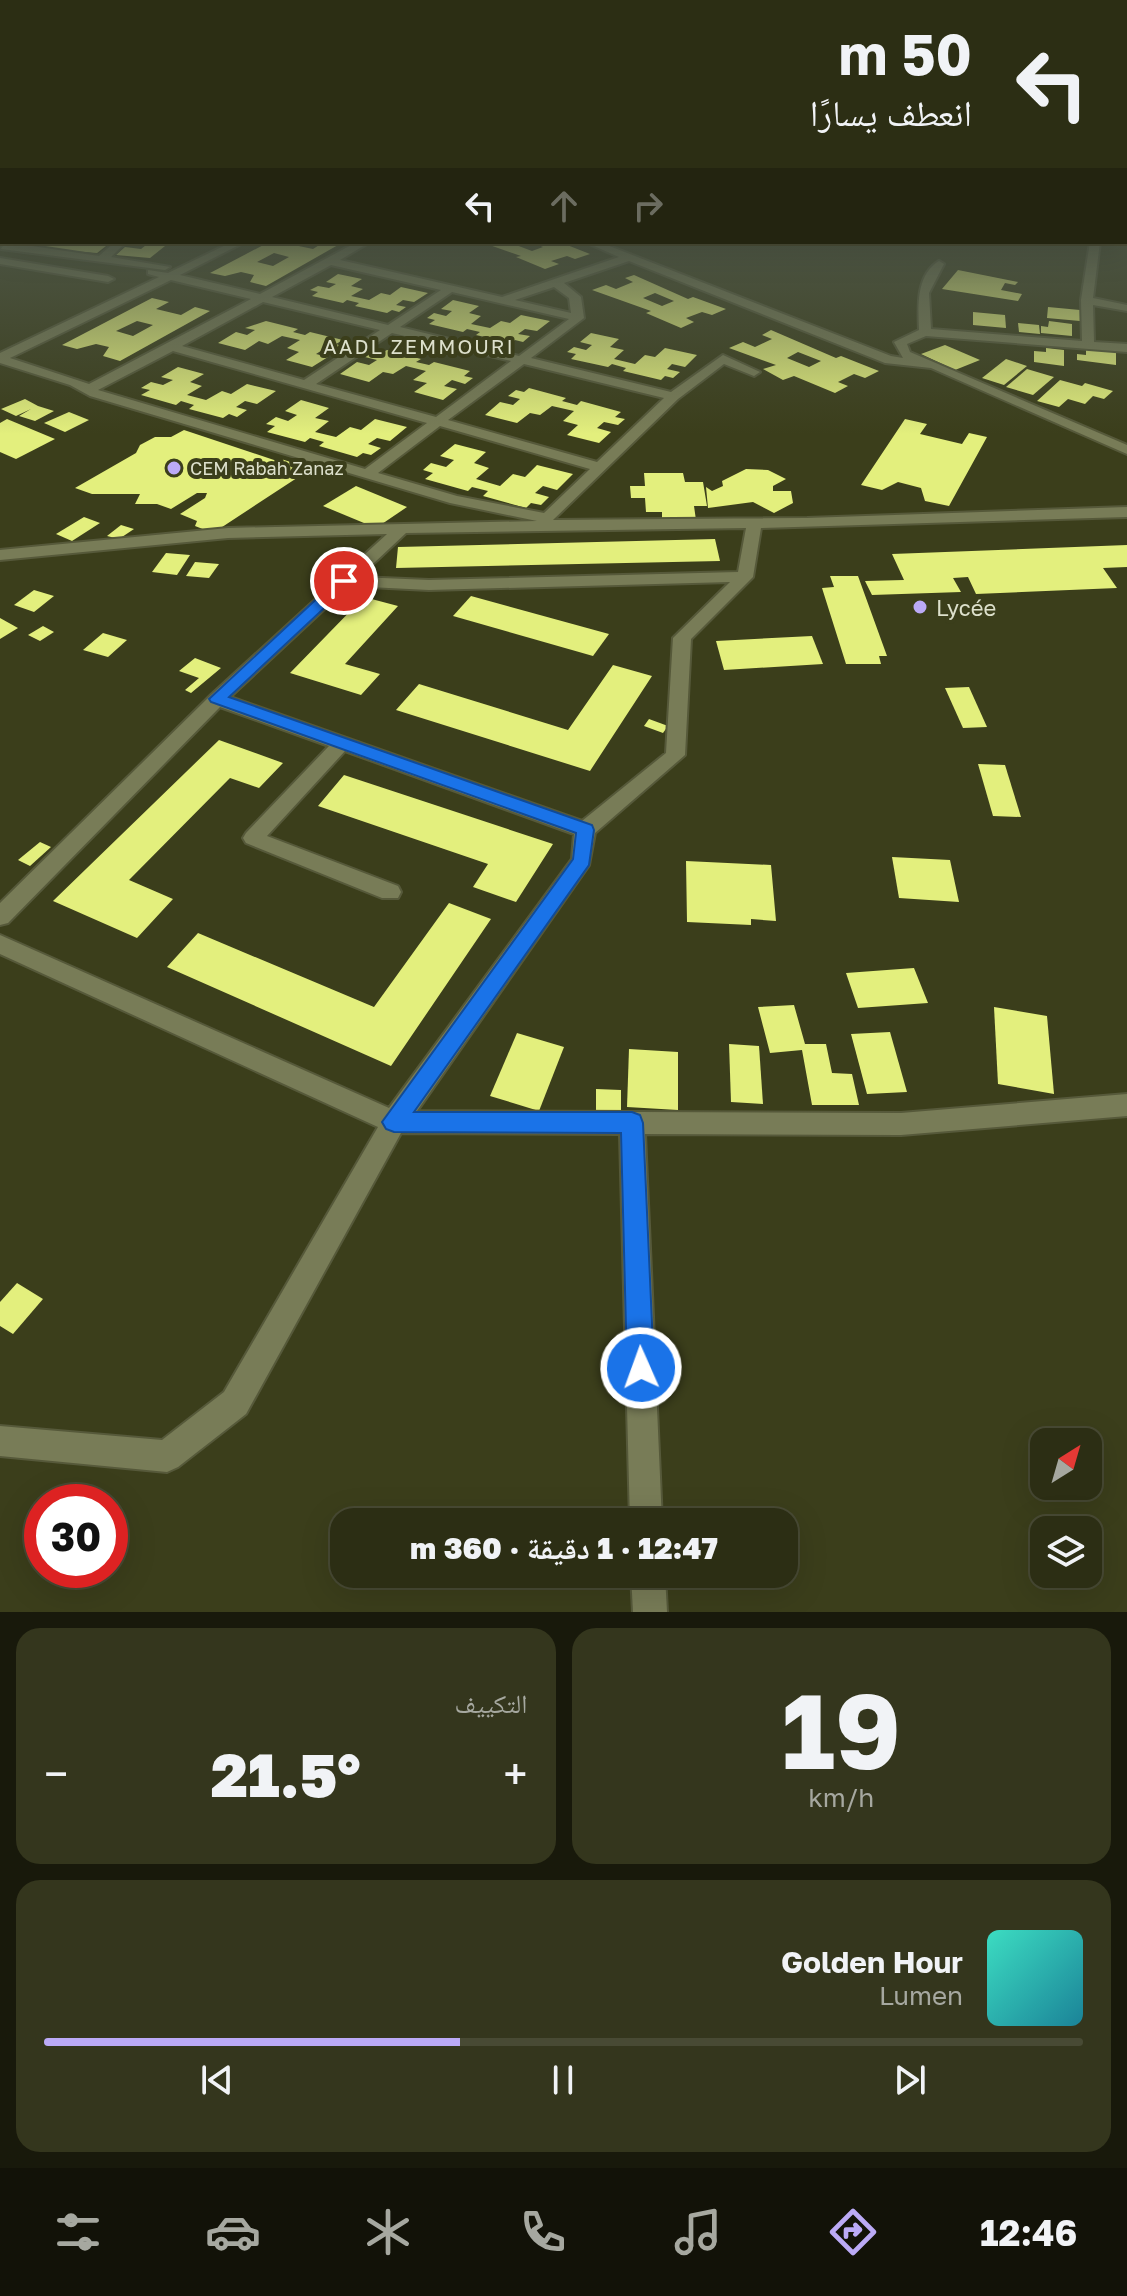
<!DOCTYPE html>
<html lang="ar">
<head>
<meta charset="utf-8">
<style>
	:root { --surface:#2c2e14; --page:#34361d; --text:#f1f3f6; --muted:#a6a8a0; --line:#484a34; --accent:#bbaaf6 }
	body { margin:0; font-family:"Golos Text","Noto Naskh Arabic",sans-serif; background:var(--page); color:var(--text); direction:rtl; height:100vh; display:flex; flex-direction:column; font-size:30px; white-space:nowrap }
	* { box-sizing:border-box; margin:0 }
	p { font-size:26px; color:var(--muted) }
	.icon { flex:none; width:44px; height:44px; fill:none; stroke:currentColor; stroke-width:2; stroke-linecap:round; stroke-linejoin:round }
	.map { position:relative; height:1612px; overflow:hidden; direction:ltr }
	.panel { display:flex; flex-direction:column; gap:16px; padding:16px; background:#18190b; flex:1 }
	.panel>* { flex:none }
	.guide { position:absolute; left:0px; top:0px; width:1128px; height:244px; box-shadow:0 8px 32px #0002,0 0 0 2px var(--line); direction:rtl; background:#2c2e14; color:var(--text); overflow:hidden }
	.needle { width:52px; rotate:37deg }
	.buttons { position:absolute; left:1030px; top:1428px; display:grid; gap:16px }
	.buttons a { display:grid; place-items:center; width:72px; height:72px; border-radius:16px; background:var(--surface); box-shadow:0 8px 32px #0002,0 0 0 2px var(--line); font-size:40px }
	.speed { position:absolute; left:24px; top:1484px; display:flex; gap:16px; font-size:40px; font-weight:700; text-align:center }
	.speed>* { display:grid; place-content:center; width:104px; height:104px; border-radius:50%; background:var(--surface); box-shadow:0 8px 32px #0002,0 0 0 2px var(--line); line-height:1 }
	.speed .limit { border:12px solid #d22; background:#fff; color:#111 }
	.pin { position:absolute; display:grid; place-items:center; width:68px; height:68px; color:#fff; margin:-34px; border:4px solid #fff; border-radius:50%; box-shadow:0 2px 8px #0007 }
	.me { position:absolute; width:88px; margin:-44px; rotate:358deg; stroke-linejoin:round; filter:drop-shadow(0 0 6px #0008) }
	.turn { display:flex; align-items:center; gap:28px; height:168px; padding:0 24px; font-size:36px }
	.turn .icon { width:104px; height:104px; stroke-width:2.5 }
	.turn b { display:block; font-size:56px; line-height:68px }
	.lanes { display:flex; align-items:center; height:76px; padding:0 24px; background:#0003; justify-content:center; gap:40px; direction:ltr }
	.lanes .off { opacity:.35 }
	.big { font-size:60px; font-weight:800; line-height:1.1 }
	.panel .card { flex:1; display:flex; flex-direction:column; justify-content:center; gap:12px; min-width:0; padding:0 28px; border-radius:24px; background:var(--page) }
	.panel .dial { align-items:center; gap:0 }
	.dial b { font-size:104px; line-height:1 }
	.song { display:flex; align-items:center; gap:24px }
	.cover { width:96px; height:96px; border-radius:12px; background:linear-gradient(135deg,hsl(170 70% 55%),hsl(190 70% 35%)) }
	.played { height:8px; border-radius:4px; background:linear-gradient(90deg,var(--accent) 40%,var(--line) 40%) }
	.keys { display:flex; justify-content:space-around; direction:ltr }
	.heat { display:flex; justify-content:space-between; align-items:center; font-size:44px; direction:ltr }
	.panel .tiles { flex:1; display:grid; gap:16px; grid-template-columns:1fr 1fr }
	.card:last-child { grid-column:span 2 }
	.trip { position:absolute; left:330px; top:1508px; width:468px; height:80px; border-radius:24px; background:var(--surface); box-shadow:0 8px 32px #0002,0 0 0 2px var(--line); font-weight:800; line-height:80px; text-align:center; direction:rtl }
	.dock { display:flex; height:128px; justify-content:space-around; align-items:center; background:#121208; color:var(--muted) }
	.dock .icon { width:56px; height:56px }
	.dock .on { color:var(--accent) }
	.dock b { font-size:36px; color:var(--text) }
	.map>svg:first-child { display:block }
</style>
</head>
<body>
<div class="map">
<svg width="1127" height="1612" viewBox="0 0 1127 1612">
	<rect width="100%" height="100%" fill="#3b3e1b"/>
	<g fill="#e3ef7d" fill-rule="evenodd">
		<path d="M32 242H51L106 246 97 253 24 247Z"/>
		<path d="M150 242H170L150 258 116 255 125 247 141 249Z"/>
		<path d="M269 242H292L289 244 313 249 324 242 338 245 266 286 250 282 254 275 241 272 225 276 210 273ZM274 253 289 257 273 266 257 262Z"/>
		<path d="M481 242H521L516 245 532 251 543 247 532 242 562 243 590 254 575 259 567 256 551 261 559 264 545 269 516 257 521 256Z"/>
		<path d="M958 270 1018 282 1015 285 1005 283 1001 290 1022 294 1018 301 942 289Z"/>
		<path d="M338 274 362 279 351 286 363 289 351 296 369 300 381 293 390 295 401 287 428 293 414 302 403 300 396 305 406 307 399 312 392 310 387 313 355 306 359 303 347 300 343 303 312 296 318 292 310 290 318 286 329 288 336 284 326 282Z"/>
		<path d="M634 275 688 299 693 297 726 309 712 315 702 312 686 318 694 322 681 328 646 313 651 311 592 290 606 285 616 289 633 282 625 278ZM655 293 674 301 662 306 643 298Z"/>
		<path d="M152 298 169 302 156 309 181 315 195 307 210 311 120 361 103 356 109 347 96 344 77 349 62 345ZM137 321 153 325 133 336 116 331Z"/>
		<path d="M453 300 479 306 469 313 481 316 471 324 490 328 501 321 510 323 521 315 550 321 537 331 525 329 518 334 530 336 523 342 515 340 511 343 476 335 480 332 467 329 463 332 429 324 435 320 427 318 434 313 446 316 452 311 441 309Z"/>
		<path d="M1048 307 1080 310V321L1047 318Z"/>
		<path d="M973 312 1005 315 1006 328 973 325Z"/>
		<path d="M266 321 298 329 293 332 305 335 310 332 343 340 336 344 344 347 336 352 324 349 316 354 328 357 312 367 286 360 299 352 287 348 300 340 282 336 268 344 259 341 245 350 218 343 236 332 247 335 255 330 245 328Z"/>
		<path d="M1049 321 1072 324V336L1041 333V326L1048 327Z"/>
		<path d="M1018 323 1039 325 1040 334 1019 332Z"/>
		<path d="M771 330 836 358 841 356 879 371 865 378 854 374 838 382 848 386 835 393 794 376 783 380 763 369 776 365 729 348 743 342 755 347 772 339 762 335ZM798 352 821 361 809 367 787 358Z"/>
		<path d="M591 333 619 339 610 347 624 350 614 359 635 364 645 355 655 357 665 348 697 355 685 367 672 364 667 369 680 372 673 378 665 376 661 380 623 371 626 368 612 364 608 367 571 359 576 354 567 352 574 347 586 350 592 345 580 342Z"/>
		<path d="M945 345 980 360 955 370 921 354Z"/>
		<path d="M1046 348 1064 350V366L1034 362V351L1046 352Z"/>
		<path d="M1086 348 1116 352V365L1077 360V354L1086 355Z"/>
		<path d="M387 350 421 359 416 362 429 365 434 362 470 371 464 376 473 378 465 384 452 380 444 386 457 389 443 400 414 392 427 383 413 380 426 371 406 366 393 374 383 372 369 382 340 374 357 362 369 365 377 360 365 357 374 351 381 353Z"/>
		<path d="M1006 359 1027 366 1004 385 982 378Z"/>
		<path d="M178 367 204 374 190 382 202 386 187 395 206 400 222 391 231 394 247 384 276 391 257 404 245 401 236 407 247 410 237 417 229 414 223 418 189 409 194 405 181 401 176 405 141 395 150 390 141 388 151 382 163 385 173 380 161 377Z"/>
		<path d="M1027 369 1054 377 1033 395 1006 387Z"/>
		<path d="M1060 380 1082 386 1085 383 1113 391 1104 399 1093 396 1085 404 1068 399 1059 407 1037 401Z"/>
		<path d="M529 388 566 398 562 401 577 405 581 401 621 412 615 417 625 419 618 425 604 422 597 428 611 432 599 443 567 435 578 425 563 421 574 411 552 406 540 415 530 413 517 423 485 415 500 402 513 405 520 399 508 396 516 390 524 392Z"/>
		<path d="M25 399 38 406 54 411 35 421 19 416 31 409 16 416 1 409Z"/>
		<path d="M301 400 329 408 315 418 329 421 315 432 336 437 350 427 361 430 375 419 407 427 390 441 377 438 368 444 381 448 371 455 363 453 357 457 319 446 324 442 310 438 305 442 267 432 275 426 266 424 276 417 288 421 297 415 285 411Z"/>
		<path d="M69 412 89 420 65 432 44 423Z"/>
		<path d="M7 419 55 439 16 459 0 452V423Z"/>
		<path d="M905 419 927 424 920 434 962 444 969 433 987 437 949 506 925 501 921 488 898 482 882 490 861 485Z"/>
		<path d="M184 430 277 461 281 459 300 465 298 472 303 474 213 533 195 526 197 521 180 514 205 498 207 493H197L171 509 157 504H135L140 494H92L75 488 136 453 140 445 155 437H171Z"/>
		<path d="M455 444 486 452 474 463 489 468 476 479 500 486 513 474 525 477 537 465 573 474 557 490 543 486 535 493 549 497 541 505 531 503 526 508 483 496 488 491 472 487 468 491 425 479 433 473 423 470 431 463 446 467 454 460 440 456Z"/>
		<path d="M746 469 768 470 786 479 773 486V491H791L793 503 774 513 753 502 708 508 706 487 712 491 723 486 722 481Z"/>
		<path d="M644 473H683L685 482H703L707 506H694L696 520H662V512H646L645 498H631L630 486H645Z"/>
		<path d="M356 486 407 507 376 528 323 506Z"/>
		<path d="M84 517 100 523 72 541 56 534Z"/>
		<path d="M121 525 134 529 119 539 107 536Z"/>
		<path d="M715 539 720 561 396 568 398 547Z"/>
		<path d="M1127 545V567L1103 568 1117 588 976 594 968 577 953 578 961 592 872 595 865 581 904 580 892 554Z"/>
		<path d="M166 553 190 555 177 575 152 572Z"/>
		<path d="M195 562 219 564 209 578 186 576Z"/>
		<path d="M830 576H858L887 656H879L881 664H846L822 588 834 587Z"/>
		<path d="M34 590 54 596 34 612 14 605Z"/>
		<path d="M471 596 609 634 593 656 453 616Z"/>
		<path d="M364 597 398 606 345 664 380 674 361 695 290 673Z"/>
		<path d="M0 618 18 628 0 639Z"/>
		<path d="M43 626 54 632 40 641 28 635Z"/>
		<path d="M103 633 127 640 108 657 83 650Z"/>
		<path d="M812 636 823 664 724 670 716 641Z"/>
		<path d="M195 658 221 668 191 693 185 690 199 678 179 671Z"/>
		<path d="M613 665 652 676 590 771 396 710 419 684 568 730Z"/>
		<path d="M969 687 987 727 963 728 945 688Z"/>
		<path d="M649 719 668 726 663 733 644 726Z"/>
		<path d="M219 740 283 763 259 788 230 778 129 880 173 899 137 938 53 901Z"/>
		<path d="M978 764 1005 765 1021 817 993 816Z"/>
		<path d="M344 775 553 844 516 902 473 887 488 864 318 806Z"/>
		<path d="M40 842 51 847 30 866 18 860Z"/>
		<path d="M892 857 950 860 959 902 899 898Z"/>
		<path d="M686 861 771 865 776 921 751 919V925L687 922Z"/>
		<path d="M449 903 491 919 391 1066 167 967 198 933 374 1007Z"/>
		<path d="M914 968 928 1003 858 1008 846 973Z"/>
		<path d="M794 1005 805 1044H826L832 1073 852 1074 859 1105H812L802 1050 770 1053 758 1007Z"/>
		<path d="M994 1007 1047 1016 1054 1094 998 1084Z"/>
		<path d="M890 1032 907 1092 867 1094 851 1034Z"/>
		<path d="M517 1033 564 1047 539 1111 490 1096Z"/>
		<path d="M729 1044 759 1046 763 1104 731 1102Z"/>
		<path d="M629 1049 678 1052V1110L627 1107Z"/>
		<path d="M596 1089 621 1090V1115L596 1114Z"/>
		<path d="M17 1283 43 1299 13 1334 0 1326V1302Z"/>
	</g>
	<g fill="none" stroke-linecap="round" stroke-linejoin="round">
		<g stroke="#56593a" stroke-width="4">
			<g id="minor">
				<path d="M5 242 99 256 115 242H126L111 257 170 267 165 270 1 249Z"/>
				<path d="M232 242H245L180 275 260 294 357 242H370L340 260 502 297 619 257 585 242H599L891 356 903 358 894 342 919 330C918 306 916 275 939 261L944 264 929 293 931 329 1082 341 1081 300 1090 242H1100L1093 298 1127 305V311L1093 305 1094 342 1127 344V352L926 336 907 344 910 352 1127 445V454L931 368 885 363 629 261 564 283 581 297 584 318 531 358 671 392 723 355 760 372 754 376 724 364 678 399 553 520 807 518 1127 507V517L761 528 753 577 691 639 685 755 595 833 589 865 417 1111 901 1113 1127 1094V1116L901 1135 645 1134 662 1522H630L620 1134 401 1133 246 1414 178 1467 167 1472 0 1456V1426L162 1440 224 1392 378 1127 0 954V935L389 1108 572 859 574 834 345 751 267 836 398 886 401 892 398 898H382L246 843 243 838 246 833 329 746 220 707 8 923 0 925V903L211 695 387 534 228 538 0 560V550L228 528 537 521 450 503 90 396 70 385 0 363V353L159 277 148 274V270L168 273ZM331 265 441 290 388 325 272 297ZM171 280 251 299 89 384 10 358ZM554 287 569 298 571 313 515 300ZM452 292 569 319 519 356 400 327ZM263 302 380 330 304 380 182 346ZM392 333 511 361 436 417 316 384ZM173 351 427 423 365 469 98 390ZM524 364 664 398 597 462 448 420ZM440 426 590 469 544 513 457 496 378 473ZM746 528 738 572 429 580 359 577 406 533ZM730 582 673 638 666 753 582 821 230 697 349 586 429 590Z"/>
				<path d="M0 258 108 276 114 279 108 282 0 264Z"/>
				<path d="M631 1574H665L667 1612H633Z"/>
			</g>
		</g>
		<g stroke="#56593a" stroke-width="4">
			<rect id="highway" x="1126" y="208" width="1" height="4"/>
		</g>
		<use href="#minor" fill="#787c57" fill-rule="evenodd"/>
		<use href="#highway" fill="#70c4f2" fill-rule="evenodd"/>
	</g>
	<linearGradient id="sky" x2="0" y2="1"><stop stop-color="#20220f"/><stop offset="0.48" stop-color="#4f584a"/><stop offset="1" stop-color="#4f584a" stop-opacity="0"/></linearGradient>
	<rect width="1127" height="434" fill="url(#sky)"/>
	<path fill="#1a73e8" stroke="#114b97" stroke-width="2" d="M344 577 350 578V584L229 697 592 825 594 830 589 865 414 1112H632L640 1115 643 1123 654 1368 650 1378 641 1382 631 1378 627 1368 621 1133 394 1132 386 1129 382 1122 573 859 576 833 211 702 209 699 339 578Z"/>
	<g fill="#bbaaf6" stroke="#3b3e1b" stroke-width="3">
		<circle cx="174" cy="468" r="8"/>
		<circle cx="920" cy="607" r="8"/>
	</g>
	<g text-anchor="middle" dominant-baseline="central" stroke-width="8" stroke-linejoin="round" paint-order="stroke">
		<g font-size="18" fill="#dde0cc" stroke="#3b3e1b" text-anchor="start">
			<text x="190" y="468">CEM Rabah Zanaz</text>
		</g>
		<g font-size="20" letter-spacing="2" fill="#dde0cc" stroke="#3b3e1b">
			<text x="419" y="346">AADL ZEMMOURI</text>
		</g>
		<g font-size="22" fill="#dde0cc" stroke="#3b3e1b" text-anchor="start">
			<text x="936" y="607">Lycée</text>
		</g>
	</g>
</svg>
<div class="buttons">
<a><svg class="needle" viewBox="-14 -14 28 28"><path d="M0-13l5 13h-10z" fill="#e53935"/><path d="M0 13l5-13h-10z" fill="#a6a8a0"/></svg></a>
<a><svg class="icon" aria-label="layers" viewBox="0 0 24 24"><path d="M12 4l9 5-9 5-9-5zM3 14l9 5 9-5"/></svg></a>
</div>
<div class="speed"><div class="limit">30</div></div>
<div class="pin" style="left:344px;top:581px;background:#d93025"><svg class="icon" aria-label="arrive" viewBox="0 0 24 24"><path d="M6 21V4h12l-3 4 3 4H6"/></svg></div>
<svg class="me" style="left:641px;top:1368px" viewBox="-20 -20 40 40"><circle r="17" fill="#1a73e8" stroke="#fff" stroke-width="3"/><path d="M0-11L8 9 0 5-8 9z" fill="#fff"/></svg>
<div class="trip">12:47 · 1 دقيقة · 360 m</div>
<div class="guide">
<div class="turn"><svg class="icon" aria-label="left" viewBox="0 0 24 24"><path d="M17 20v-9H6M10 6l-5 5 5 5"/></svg><div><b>50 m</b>انعطف يسارًا</div></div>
<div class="lanes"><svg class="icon" aria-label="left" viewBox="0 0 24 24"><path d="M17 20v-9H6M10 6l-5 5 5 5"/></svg><svg class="icon off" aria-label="ahead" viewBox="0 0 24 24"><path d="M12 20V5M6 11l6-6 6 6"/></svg><svg class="icon off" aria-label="right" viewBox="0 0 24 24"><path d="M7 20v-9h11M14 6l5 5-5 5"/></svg></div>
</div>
</div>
<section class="panel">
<div class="tiles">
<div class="card dial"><b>19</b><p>km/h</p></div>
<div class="card"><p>التكييف</p>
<div class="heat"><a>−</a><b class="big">21.5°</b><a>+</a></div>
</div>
<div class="card">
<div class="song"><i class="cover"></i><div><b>Golden Hour</b><p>Lumen</p></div></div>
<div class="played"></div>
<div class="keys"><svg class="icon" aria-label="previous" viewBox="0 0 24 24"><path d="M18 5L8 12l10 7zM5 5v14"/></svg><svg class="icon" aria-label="pause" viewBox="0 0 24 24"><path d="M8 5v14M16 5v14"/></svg><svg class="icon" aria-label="next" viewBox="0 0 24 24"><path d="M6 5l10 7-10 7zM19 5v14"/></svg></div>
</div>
</div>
</section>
<nav class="dock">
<b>12:46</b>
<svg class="icon on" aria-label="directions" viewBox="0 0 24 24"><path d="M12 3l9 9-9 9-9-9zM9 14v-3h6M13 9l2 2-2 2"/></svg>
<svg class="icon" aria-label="music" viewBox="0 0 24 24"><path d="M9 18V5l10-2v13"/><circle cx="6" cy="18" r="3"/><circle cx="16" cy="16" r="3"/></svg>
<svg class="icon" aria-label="phone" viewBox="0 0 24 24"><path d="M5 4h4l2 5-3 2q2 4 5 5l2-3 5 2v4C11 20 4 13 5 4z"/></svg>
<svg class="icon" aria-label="climate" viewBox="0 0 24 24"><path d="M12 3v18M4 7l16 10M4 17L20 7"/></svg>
<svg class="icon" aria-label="car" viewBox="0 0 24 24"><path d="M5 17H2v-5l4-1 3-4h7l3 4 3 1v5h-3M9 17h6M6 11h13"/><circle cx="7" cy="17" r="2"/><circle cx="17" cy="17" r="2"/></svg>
<svg class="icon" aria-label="filters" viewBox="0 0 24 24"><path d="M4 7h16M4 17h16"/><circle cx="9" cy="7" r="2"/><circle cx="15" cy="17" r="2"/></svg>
</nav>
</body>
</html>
